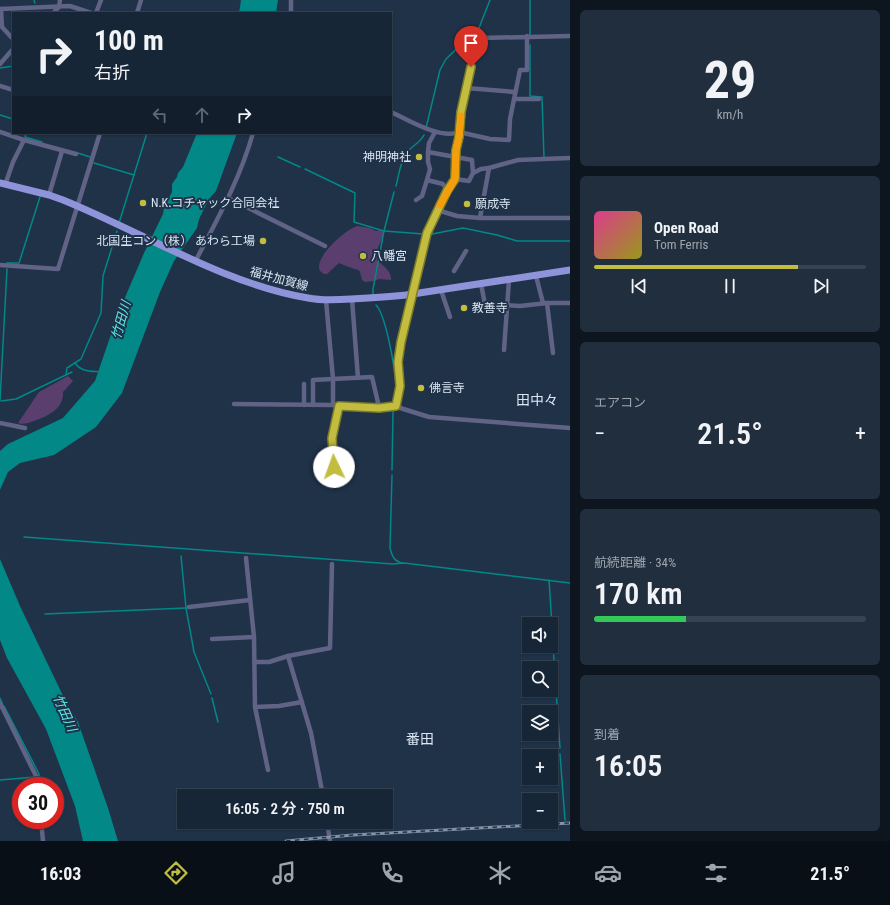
<!DOCTYPE html>
<html lang="ja">
<head>
<meta charset="utf-8">
<style>
	:root { --surface:#172636; --page:#202e3e; --text:#f1f3f6; --muted:#9ea5ad; --line:#364351; --accent:#c2bd3f }
	body { margin:0; font-family:"Roboto Condensed","Noto Sans JP",sans-serif; background:var(--page); color:var(--text); height:100vh; display:flex; flex-direction:column; font-size:15px; white-space:nowrap }
	* { box-sizing:border-box; margin:0 }
	p { font-size:13px; color:var(--muted) }
	.icon { flex:none; width:22px; height:22px; fill:none; stroke:currentColor; stroke-width:2; stroke-linecap:round; stroke-linejoin:round }
	.map { position:relative; flex:1; overflow:hidden }
	.drawer { display:flex; flex-direction:column; gap:10px; padding:10px; background:#0d151e; width:320px }
	.drawer>* { flex:none }
	.top-card { position:absolute; left:12px; top:12px; width:380px; height:122px; border-radius:0px; box-shadow:0 1px 3px #0004,0 0 0 1px var(--line); background:#172636; color:var(--text); overflow:hidden }
	.controls { position:absolute; left:522px; top:617px; display:grid; gap:8px }
	.controls a { display:grid; place-items:center; width:36px; height:36px; border-radius:0px; background:var(--surface); box-shadow:0 1px 3px #0004,0 0 0 1px var(--line); font-size:20px }
	.speed { position:absolute; left:12px; top:777px; display:flex; gap:8px; font-size:20px; font-weight:700; text-align:center }
	.speed>* { display:grid; place-content:center; width:52px; height:52px; border-radius:50%; background:var(--surface); box-shadow:0 1px 3px #0004,0 0 0 1px var(--line); line-height:1 }
	.speed .limit { border:6px solid #d22; background:#fff; color:#111 }
	.pin { position:absolute; display:grid; place-items:center; width:34px; height:34px; color:#fff; margin:-41px -17px; border-radius:50% 50% 50% 0; rotate:-45deg; box-shadow:0 0 4px #0007 }
	.pin .icon { rotate:45deg }
	.me { position:absolute; width:44px; margin:-22px; rotate:357deg; stroke-linejoin:round; filter:drop-shadow(0 0 3px #0008) }
	.turn { display:flex; align-items:center; gap:14px; height:84px; padding:0 16px; font-size:18px }
	.turn .icon { width:52px; height:52px; stroke-width:2.5 }
	.turn b { display:block; font-size:28px; line-height:34px }
	.lanes { display:flex; align-items:center; height:38px; padding:0 16px; background:#0003; justify-content:center; gap:20px; direction:ltr }
	.lanes .off { opacity:.35 }
	.big { font-size:30px; font-weight:600; line-height:1.1 }
	.drawer .card { flex:1; display:flex; flex-direction:column; justify-content:center; gap:6px; min-width:0; padding:0 14px; border-radius:6px; background:var(--page) }
	.drawer .dial { align-items:center; gap:0 }
	.dial b { font-size:52px; line-height:1 }
	.song { display:flex; align-items:center; gap:12px }
	.cover { width:48px; height:48px; border-radius:6px; background:linear-gradient(135deg,hsl(330 70% 55%),hsl(60 70% 35%)) }
	.played { height:4px; border-radius:2px; background:linear-gradient(90deg,var(--accent) 75%,var(--line) 75%) }
	.keys { display:flex; justify-content:space-around; direction:ltr }
	.heat { display:flex; justify-content:space-between; align-items:center; font-size:22px; direction:ltr }
	.charge { height:6px; border-radius:3px; background:linear-gradient(90deg,#34c759 34%,var(--line) 0) }
	.trip { position:absolute; left:177px; top:789px; width:216px; height:40px; border-radius:0px; background:var(--surface); box-shadow:0 1px 3px #0004,0 0 0 1px var(--line); font-weight:600; line-height:40px; text-align:center }
	.tab-bar { display:flex; height:64px; justify-content:space-around; align-items:center; background:#090f16; color:var(--muted) }
	.tab-bar .icon { width:28px; height:28px }
	.tab-bar .active { color:var(--accent) }
	.tab-bar b { font-size:18px; color:var(--text) }
	main { display:flex; flex:1; min-height:0 }
	.map>svg:first-child { display:block }
</style>
</head>
<body>
<main>
<div class="map">
<svg width="570" height="841" viewBox="0 0 570 841">
	<rect width="100%" height="100%" fill="#1f3248"/>
	<g fill="#5a3f6e">
		<path d="M357 226 370 228 376 231 380 230 383 231 384 234 377 250V261C383 265 392 272 391 280L379 279 374 281 365 282 362 280C359 266 360 272 349 267 345 266 342 264 339 263L327 274H324L320 271C313 258 345 230 357 226Z"/>
		<path d="M68 376 73 381 63 392C64 409 48 416 34 421 28 423 24 425 18 423L39 392Z"/>
	</g>
	<g fill="#018887">
		<path d="M241 0H278L276 13H239Z"/>
		<path d="M197 133H237L216 191 209 199 199 219 197 228 174 261 160 292 122 393 96 427 54 455 20 463 8 472 0 490V451L8 444 63 418 95 381 118 314 144 253 163 214 164 208 172 192V184L177 177 178 173 183 167Z"/>
		<path d="M0 559 20 606 66 702 78 722 108 808 118 841H83L75 806 46 729 7 658 0 640Z"/>
	</g>
	<g fill="none" stroke-linecap="round" stroke-linejoin="round">
		<g stroke="#018887" stroke-width="1.5">
			<path d="M34 0 35 3"/>
			<path d="M473 34 479 28 490 0"/>
			<path d="M530 36V0"/>
			<path d="M530 45V96L542 97 544 158"/>
			<path d="M0 68 13 66"/>
			<path d="M0 115 13 119"/>
			<path d="M426 128 440 70 446 59 468 38"/>
			<path d="M26 133 25 137 42 142"/>
			<path d="M78 153 90 157"/>
			<path d="M278 157 300 167"/>
			<path d="M94 163 134 175"/>
			<path d="M305 169 355 193 354 222 384 231 424 234"/>
			<path d="M396 186C399 175 400 161 407 152 412 146 420 143 424 135"/>
			<path d="M119 223 147 133"/>
			<path d="M432 234 463 228 497 235 517 241H570"/>
			<path d="M7 263H19L40 197"/>
			<path d="M373 296V289L384 231 394 192"/>
			<path d="M376 305C386 315 395 369 396 385 396 391 394 397 393 404"/>
			<path d="M75 363C81 372 91 371 101 372"/>
			<path d="M66 374 67 368 81 359 101 313 103 276 117 231"/>
			<path d="M0 400 7 269"/>
			<path d="M1 401 16 399 72 372"/>
			<path d="M392 470 393 411"/>
			<path d="M392 475 390 548C392 556 394 561 402 563"/>
			<path d="M24 537 393 564 404 563 570 583"/>
			<path d="M181 556 186 608 194 652 211 694"/>
			<path d="M549 580 553 641"/>
			<path d="M45 614 186 608"/>
			<path d="M553 646 560 748"/>
			<path d="M0 698 2 703"/>
			<path d="M212 698 218 722"/>
			<path d="M4 706 39 774V778"/>
			<path d="M560 754 565 820"/>
			<path d="M0 780 35 777"/>
		</g>
		<g stroke="#616386" stroke-width="4.5">
			<path d="M0 9 70 6 91 13"/>
			<path d="M1 9 2 27 13 39"/>
			<path d="M53 13 59 7 60 0"/>
			<path d="M96 13 101 0"/>
			<path d="M137 13 141 0"/>
			<path d="M291 13V0"/>
			<path d="M0 64 13 49"/>
			<path d="M0 86 13 90"/>
			<path d="M466 88 515 92"/>
			<path d="M514 99H539"/>
			<path d="M391 112C408 120 441 140 459 132L490 139 509 140 510 119 520 70H527V36"/>
			<path d="M0 132 24 140 76 154"/>
			<path d="M435 132 429 143 428 152 472 160 473 173"/>
			<path d="M428 152V162L430 169 427 180 443 184 447 191"/>
			<path d="M489 168 518 160 570 158"/>
			<path d="M455 179 469 181 473 173 481 169 489 168 480 218"/>
			<path d="M5 185 13 162 24 140"/>
			<path d="M49 195 62 151"/>
			<path d="M228 198 325 246"/>
			<path d="M416 200 422 196 427 180"/>
			<path d="M437 210 457 216 480 218H570"/>
			<path d="M196 260C218 218 240 179 253 133"/>
			<path d="M0 265 58 269 100 133"/>
			<path d="M454 271 466 251"/>
			<path d="M536 276 543 303"/>
			<path d="M481 284 485 304 520 306 547 303H570"/>
			<path d="M441 290 450 317"/>
			<path d="M352 299 358 378"/>
			<path d="M326 300 333 379V405"/>
			<path d="M547 303 553 353"/>
			<path d="M504 350 509 280"/>
			<path d="M234 404 333 405 339 406 379 407H397L429 417 570 428"/>
			<path d="M304 405V384"/>
			<path d="M313 405V380L372 377 379 407"/>
			<path d="M397 407 400 386 398 362 401 342 427 233 447 191 455 179 456 150 459 137 461 112 475 52 480 38 570 36"/>
			<path d="M0 423 25 428"/>
			<path d="M333 467 332 438 339 406"/>
			<path d="M246 558 254 637 255 707 268 770"/>
			<path d="M189 607 250 600"/>
			<path d="M212 639 254 637"/>
			<path d="M288 656 311 733 323 796"/>
			<path d="M255 662H269L288 656 330 648 332 564"/>
			<path d="M0 703 38 780 39 786"/>
			<path d="M255 707 279 706 302 702"/>
			<path d="M41 820 43 841"/>
			<path d="M327 822 330 841"/>
		</g>
		<path stroke="#8f94da" stroke-width="7" d="M0 183 49 195 63 200C142 232 224 284 308 298 323 301 337 300 351 299 369 298 387 297 406 295L570 270"/>
		<g stroke="#8493a5" stroke-width="3">
			<path id="rail" d="M286 841 353 835 570 823"/>
		</g>
		<use href="#rail" stroke="#1f3248" stroke-width="1.5" stroke-dasharray="4.5" stroke-linecap="butt"/>
	</g>
	<g fill="none" stroke-linecap="round" stroke-linejoin="round">
		<g stroke="#7e7b29" stroke-width="10">
			<path id="route" d="M334 467 332 438 339 406 379 408 396 406 400 386 398 362 401 342 427 233 447 191 455 179 456 150 459 137 461 112 471 67"/>
		</g>
		<use href="#route" stroke="#c2bd3f" stroke-width="7"/>
		<path stroke="#f59e0b" stroke-width="7" d="M440 205 455 179 456 150 459 137 461 116"/>
	</g>
	<g fill="#c2bd3f" stroke="#1f3248" stroke-width="1.5">
		<circle cx="419" cy="157" r="4"/>
		<circle cx="143" cy="203" r="4"/>
		<circle cx="467" cy="204" r="4"/>
		<circle cx="263" cy="241" r="4"/>
		<circle cx="363" cy="256" r="4"/>
		<circle cx="464" cy="308" r="4"/>
		<circle cx="421" cy="388" r="4"/>
	</g>
	<g text-anchor="middle" dominant-baseline="central" stroke-width="4" stroke-linejoin="round" paint-order="stroke">
		<g font-size="12" fill="#dae6f4" stroke="#1f3248" text-anchor="start">
			<text x="411" y="157" text-anchor="end">神明神社</text>
			<text x="151" y="203">N.K.コチャック合同会社</text>
			<text x="475" y="204">願成寺</text>
			<text x="255" y="241" text-anchor="end">北国生コン（株） あわら工場</text>
			<text x="371" y="256">八幡宮</text>
			<text x="472" y="308">教善寺</text>
			<text x="429" y="388">佛言寺</text>
		</g>
		<g font-size="12" fill="#dae6f4" stroke="#1f3248">
			<text transform="translate(279 279) rotate(15)">福井加賀線</text>
		</g>
		<g font-size="13" font-style="italic" fill="#5eecea" stroke="#1f3248">
			<text transform="translate(121 320) rotate(-74)">竹田川</text>
			<text transform="translate(65 713) rotate(66)">竹田川</text>
		</g>
		<g font-size="14" fill="#dae6f4" stroke="#1f3248">
			<text x="537" y="400">田中々</text>
			<text x="420" y="739">番田</text>
		</g>
	</g>
</svg>
<div class="controls">
<a><svg class="icon" aria-label="sound" viewBox="0 0 24 24"><path d="M4 9h4l5-4v14l-5-4H4zM17 9q2 3 0 6"/></svg></a>
<a><svg class="icon" aria-label="search" viewBox="0 0 24 24"><circle cx="10" cy="10" r="6"/><path d="M15 15l6 6"/></svg></a>
<a><svg class="icon" aria-label="layers" viewBox="0 0 24 24"><path d="M12 4l9 5-9 5-9-5zM3 14l9 5 9-5"/></svg></a>
<a>+</a>
<a>−</a>
</div>
<div class="speed"><div class="limit">30</div></div>
<div class="pin" style="left:471px;top:67px;background:#d93025"><svg class="icon" aria-label="arrive" viewBox="0 0 24 24"><path d="M6 21V4h12l-3 4 3 4H6"/></svg></div>
<svg class="me" style="left:334px;top:467px" viewBox="-20 -20 40 40"><circle r="19" fill="#fff"/><path d="M0-13L10 11 0 6-10 11z" fill="#c2bd3f"/></svg>
<div class="trip">16:05 · 2 分 · 750 m</div>
<div class="top-card">
<div class="turn"><svg class="icon" aria-label="right" viewBox="0 0 24 24"><path d="M7 20v-9h11M14 6l5 5-5 5"/></svg><div><b>100 m</b>右折</div></div>
<div class="lanes"><svg class="icon off" aria-label="left" viewBox="0 0 24 24"><path d="M17 20v-9H6M10 6l-5 5 5 5"/></svg><svg class="icon off" aria-label="ahead" viewBox="0 0 24 24"><path d="M12 20V5M6 11l6-6 6 6"/></svg><svg class="icon" aria-label="right" viewBox="0 0 24 24"><path d="M7 20v-9h11M14 6l5 5-5 5"/></svg></div>
</div>
</div>
<section class="drawer">
<div class="card dial"><b>29</b><p>km/h</p></div>
<div class="card">
<div class="song"><i class="cover"></i><div><b>Open Road</b><p>Tom Ferris</p></div></div>
<div class="played"></div>
<div class="keys"><svg class="icon" aria-label="previous" viewBox="0 0 24 24"><path d="M18 5L8 12l10 7zM5 5v14"/></svg><svg class="icon" aria-label="pause" viewBox="0 0 24 24"><path d="M8 5v14M16 5v14"/></svg><svg class="icon" aria-label="next" viewBox="0 0 24 24"><path d="M6 5l10 7-10 7zM19 5v14"/></svg></div>
</div>
<div class="card"><p>エアコン</p>
<div class="heat"><a>−</a><b class="big">21.5°</b><a>+</a></div>
</div>
<div class="card"><p>航続距離 · 34%</p><b class="big">170 km</b><div class="charge"></div></div>
<div class="card"><p>到着</p><b class="big">16:05</b></div>
</section>
</main>
<nav class="tab-bar">
<b>16:03</b>
<svg class="icon active" aria-label="directions" viewBox="0 0 24 24"><path d="M12 3l9 9-9 9-9-9zM9 14v-3h6M13 9l2 2-2 2"/></svg>
<svg class="icon" aria-label="music" viewBox="0 0 24 24"><path d="M9 18V5l10-2v13"/><circle cx="6" cy="18" r="3"/><circle cx="16" cy="16" r="3"/></svg>
<svg class="icon" aria-label="phone" viewBox="0 0 24 24"><path d="M5 4h4l2 5-3 2q2 4 5 5l2-3 5 2v4C11 20 4 13 5 4z"/></svg>
<svg class="icon" aria-label="climate" viewBox="0 0 24 24"><path d="M12 3v18M4 7l16 10M4 17L20 7"/></svg>
<svg class="icon" aria-label="car" viewBox="0 0 24 24"><path d="M5 17H2v-5l4-1 3-4h7l3 4 3 1v5h-3M9 17h6M6 11h13"/><circle cx="7" cy="17" r="2"/><circle cx="17" cy="17" r="2"/></svg>
<svg class="icon" aria-label="filters" viewBox="0 0 24 24"><path d="M4 7h16M4 17h16"/><circle cx="9" cy="7" r="2"/><circle cx="15" cy="17" r="2"/></svg>
<b>21.5°</b>
</nav>
</body>
</html>
